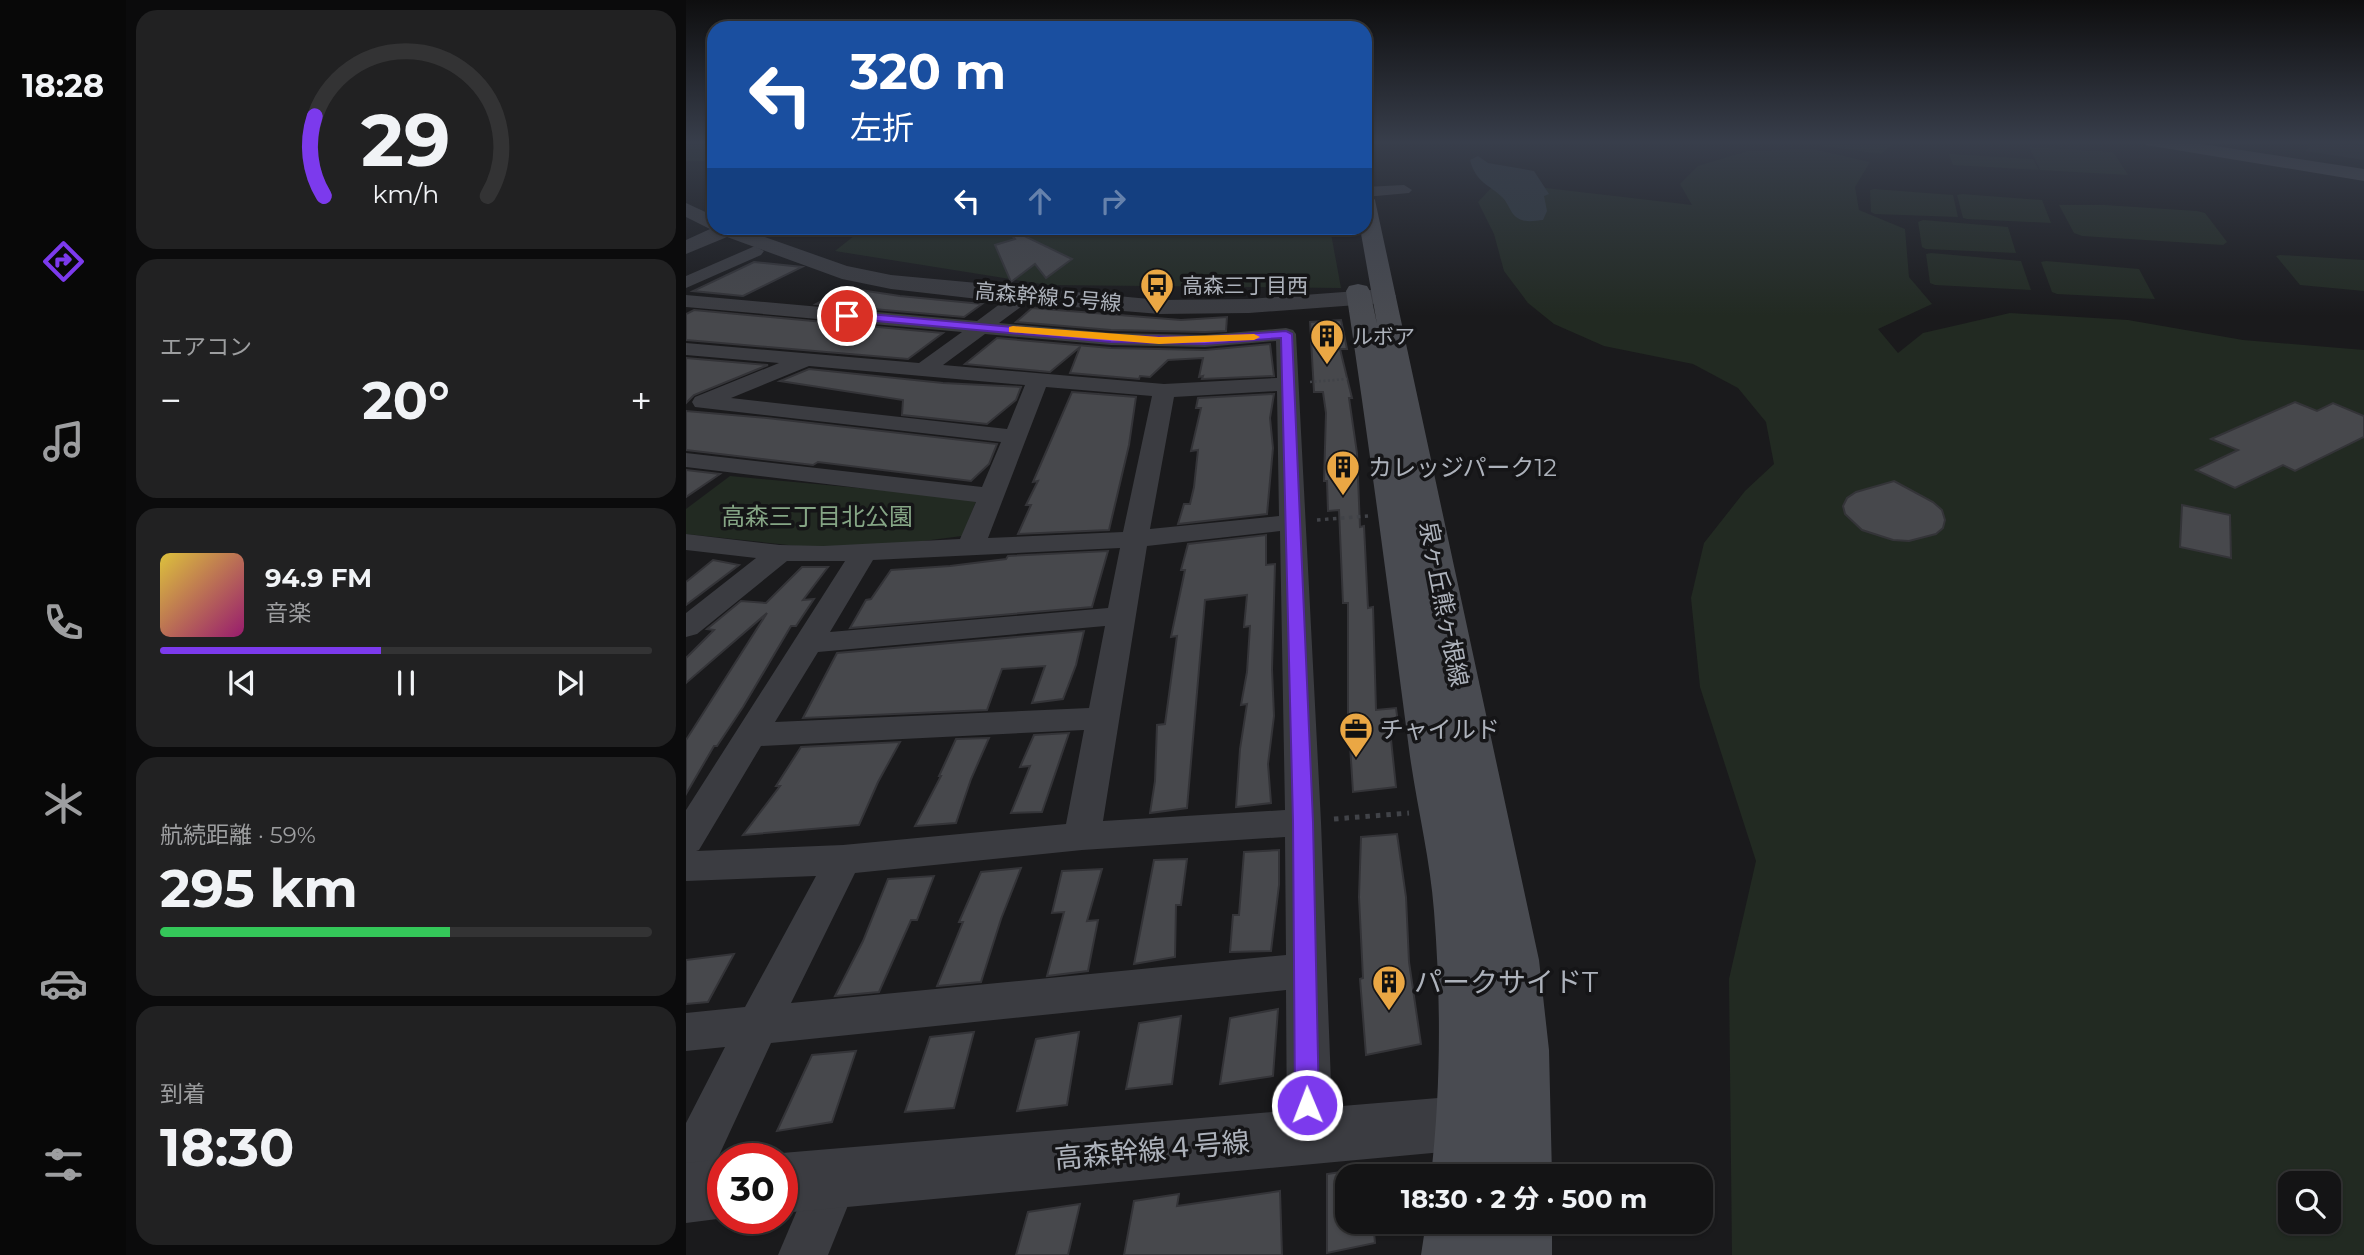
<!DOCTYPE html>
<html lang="ja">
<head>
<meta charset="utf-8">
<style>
	:root { --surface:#141415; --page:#212122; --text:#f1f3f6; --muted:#9d9ea0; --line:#333334; --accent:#7c3aed }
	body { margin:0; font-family:Montserrat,"Noto Sans JP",sans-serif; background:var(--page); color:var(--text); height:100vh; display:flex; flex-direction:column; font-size:26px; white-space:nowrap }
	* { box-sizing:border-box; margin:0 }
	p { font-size:23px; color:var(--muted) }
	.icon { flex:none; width:38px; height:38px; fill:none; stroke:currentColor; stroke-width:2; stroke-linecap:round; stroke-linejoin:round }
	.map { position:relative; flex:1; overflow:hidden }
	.sheet { display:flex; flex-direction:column; gap:10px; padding:10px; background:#0b0b0c; width:560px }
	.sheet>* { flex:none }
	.top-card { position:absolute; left:21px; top:21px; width:665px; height:214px; border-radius:21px; box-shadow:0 2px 5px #0004,0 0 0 2px var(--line); background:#1a4fa0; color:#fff; overflow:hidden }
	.tools { position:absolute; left:1592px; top:1171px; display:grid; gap:14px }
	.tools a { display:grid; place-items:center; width:63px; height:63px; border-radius:14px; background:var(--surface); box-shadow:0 2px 5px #0004,0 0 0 2px var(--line); font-size:35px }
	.speed { position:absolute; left:21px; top:1143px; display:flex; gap:14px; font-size:35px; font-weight:700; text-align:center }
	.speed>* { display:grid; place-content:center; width:91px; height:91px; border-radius:50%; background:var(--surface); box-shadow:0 2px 5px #0004,0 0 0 2px var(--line); line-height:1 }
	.speed .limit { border:10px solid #d22; background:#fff; color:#111 }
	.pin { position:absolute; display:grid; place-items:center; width:60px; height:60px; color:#fff; margin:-30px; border:4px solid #fff; border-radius:50%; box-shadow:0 2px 7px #0007 }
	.me { position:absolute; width:77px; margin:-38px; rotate:359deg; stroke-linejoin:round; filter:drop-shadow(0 0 5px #0008) }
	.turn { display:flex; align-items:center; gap:24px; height:147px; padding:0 28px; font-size:32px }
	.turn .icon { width:91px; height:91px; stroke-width:2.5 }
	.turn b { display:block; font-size:49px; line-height:60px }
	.lanes { display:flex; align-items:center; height:66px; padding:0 28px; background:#0003; justify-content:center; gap:35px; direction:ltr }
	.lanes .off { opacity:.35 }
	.big { font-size:52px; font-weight:700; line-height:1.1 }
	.sheet .tile { flex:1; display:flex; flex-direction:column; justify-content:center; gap:10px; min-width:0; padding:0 24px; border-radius:21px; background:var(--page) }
	.sheet .dial { align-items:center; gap:0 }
	.dial svg { height:182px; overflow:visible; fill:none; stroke:var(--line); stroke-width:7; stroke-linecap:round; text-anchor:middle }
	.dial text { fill:var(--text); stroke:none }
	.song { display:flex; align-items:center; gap:21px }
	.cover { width:84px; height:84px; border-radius:10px; background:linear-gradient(135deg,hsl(50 70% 55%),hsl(320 70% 35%)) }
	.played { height:7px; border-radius:4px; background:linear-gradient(90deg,var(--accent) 45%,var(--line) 45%) }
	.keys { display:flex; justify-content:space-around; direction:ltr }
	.heat { display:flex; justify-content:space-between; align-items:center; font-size:38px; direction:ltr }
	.charge { height:10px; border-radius:5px; background:linear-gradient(90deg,#34c759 59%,var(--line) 0) }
	.trip { position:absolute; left:649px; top:1164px; width:378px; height:70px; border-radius:21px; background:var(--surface); box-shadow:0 2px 5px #0004,0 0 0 2px var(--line); font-weight:700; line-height:70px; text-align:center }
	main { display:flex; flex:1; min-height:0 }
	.dock { display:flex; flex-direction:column; width:126px; justify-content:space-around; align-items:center; background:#080808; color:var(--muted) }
	.dock .icon { width:49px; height:49px }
	.dock .on { color:var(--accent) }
	.dock b { font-size:32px; color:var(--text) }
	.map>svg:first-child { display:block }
</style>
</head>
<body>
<main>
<nav class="dock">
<b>18:28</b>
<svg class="icon on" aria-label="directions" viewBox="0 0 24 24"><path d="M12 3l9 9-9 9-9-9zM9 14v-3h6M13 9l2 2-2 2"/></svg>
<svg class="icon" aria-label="music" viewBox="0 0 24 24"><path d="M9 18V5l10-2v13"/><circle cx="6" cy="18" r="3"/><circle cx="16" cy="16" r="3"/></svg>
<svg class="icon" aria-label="phone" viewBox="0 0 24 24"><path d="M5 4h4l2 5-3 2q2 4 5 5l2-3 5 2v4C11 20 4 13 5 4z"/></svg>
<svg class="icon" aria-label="climate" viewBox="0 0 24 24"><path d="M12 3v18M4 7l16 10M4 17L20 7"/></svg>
<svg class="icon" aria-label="car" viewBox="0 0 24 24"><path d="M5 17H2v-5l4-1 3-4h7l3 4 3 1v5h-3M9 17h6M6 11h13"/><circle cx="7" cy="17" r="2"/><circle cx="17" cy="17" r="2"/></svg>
<svg class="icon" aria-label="filters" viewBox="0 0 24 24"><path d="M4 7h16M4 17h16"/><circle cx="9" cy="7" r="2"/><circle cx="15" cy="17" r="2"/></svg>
</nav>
<section class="sheet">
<div class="tile dial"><svg viewBox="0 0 100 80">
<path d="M14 69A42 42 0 1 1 86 69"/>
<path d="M14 69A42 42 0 0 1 10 34" stroke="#7c3aed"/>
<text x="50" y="56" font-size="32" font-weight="700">29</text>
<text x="50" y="72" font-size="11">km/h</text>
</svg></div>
<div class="tile"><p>エアコン</p>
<div class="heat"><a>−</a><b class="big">20°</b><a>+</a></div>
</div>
<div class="tile">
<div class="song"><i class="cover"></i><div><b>94.9 FM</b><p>音楽</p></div></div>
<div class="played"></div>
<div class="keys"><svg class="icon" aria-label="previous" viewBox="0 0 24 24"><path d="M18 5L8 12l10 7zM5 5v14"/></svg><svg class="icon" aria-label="pause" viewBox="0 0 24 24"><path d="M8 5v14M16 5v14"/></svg><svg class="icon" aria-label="next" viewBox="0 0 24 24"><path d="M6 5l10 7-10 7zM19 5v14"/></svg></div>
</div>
<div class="tile"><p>航続距離 · 59%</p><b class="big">295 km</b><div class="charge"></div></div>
<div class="tile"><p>到着</p><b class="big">18:30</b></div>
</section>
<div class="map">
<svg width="1678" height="1255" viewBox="0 0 1678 1255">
	<rect width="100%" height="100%" fill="#1a1a1c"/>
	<path fill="#262629" d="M1628 141 1678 146V160L1619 151Z"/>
	<g fill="#222a22" fill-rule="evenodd">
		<rect x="0" y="141" width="28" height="20"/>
		<path d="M1102 141H1210L1195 154Z"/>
		<path d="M1343 147 1427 152 1442 175 1354 170Z"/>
		<path d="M1127 149 1184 162 1169 187 1173 210 1219 229 1223 277 1246 304 1192 329 1212 353 1237 333 1324 313 1442 320 1557 340 1678 350V1255H1046L1043 979 1070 861 1014 687 1005 598 1018 543 1059 491 1088 464 1080 422 1052 388 1007 364 918 346 868 324 842 303 818 271 808 234 792 202 806 187 825 184 1006 205 994 184 1012 166 1062 151ZM1605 1183H1643V1222H1605Z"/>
		<path d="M1263 154 1347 159 1353 170 1267 165Z"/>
		<path d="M1188 189 1267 195 1272 217 1189 214 1185 212 1184 190Z"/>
		<path d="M1276 194 1356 200 1365 223 1281 219 1277 218 1271 195Z"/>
		<path d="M1373 205H1419L1511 211 1519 213 1541 242 1537 245 1396 236 1388 233Z"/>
		<path d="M1237 220 1322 227 1330 253 1240 249 1236 247 1232 222Z"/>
		<path d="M178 228H644L655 288 361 285 149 251Z"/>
		<path d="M1245 253 1335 261 1345 290 1249 285 1244 283 1240 254Z"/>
		<path d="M1594 255 1678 260V291L1614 285 1590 256Z"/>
		<path d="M1360 261 1453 269 1469 299 1371 294 1366 292 1355 262Z"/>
		<path d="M44 476 291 499 276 536 206 545 140 549 0 534V509Z"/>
	</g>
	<path fill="#303a40" d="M792 156 802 163 848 171 863 194 858 196 861 211 857 220C848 221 838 223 830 217 824 212 822 203 817 198 803 184 790 183 784 160Z"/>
	<g fill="#47484c" stroke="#343438" stroke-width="2">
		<path d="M320 228H322L386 259 360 278 349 264 325 282 309 245 329 239Z"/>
		<path d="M68 262 116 267 57 296 7 291Z"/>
		<path d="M161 288 214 296 296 304 278 317 130 304Z"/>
		<path d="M346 308 495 320 541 317 540 331 519 332 425 330 330 322Z"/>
		<path d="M8 310 257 333 222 359 0 340V314Z"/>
		<path d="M655 320 661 349H654L666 398H663L671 453 674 527 678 526 682 608 687 607 690 710 710 708 713 730H704L710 787 667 792 662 713V603H657L653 510 642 511 641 481H638L640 413 637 392H628L624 322Z"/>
		<path d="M311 338 425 348 519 350 584 344 588 376 516 379 517 376 513 377 517 358 482 360 464 377 454 376 453 379 384 373 394 347 364 372 279 364Z"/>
		<path d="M0 358 82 365 8 395 0 403Z"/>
		<path d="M123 369 257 383 335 387 330 400 301 424 216 415 217 400 94 381Z"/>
		<path d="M386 392 450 397 443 445 423 530 332 534 345 505H340L352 481 347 482Z"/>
		<path d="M588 394 584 418 587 448 581 514 492 524 498 504H504L508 487 512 450 505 451 515 408H510L512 398Z"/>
		<path d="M1609 402 1631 411 1647 403 1678 416V437L1609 471 1597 465 1549 488 1510 470 1552 450 1525 439Z"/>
		<path d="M0 411 81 418 311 444 303 464 285 481 132 462 127 465 0 450Z"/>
		<path d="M0 470 34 474 0 497Z"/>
		<path d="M1208 481 1247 502 1256 510 1259 520 1257 528 1250 534 1223 541 1207 540 1176 530 1159 514 1157 506 1161 498 1170 492Z"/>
		<path d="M1496 505 1544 515 1545 558 1494 547Z"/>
		<path d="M580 535V565L589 564 586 669 588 716 582 764 585 803 550 807 554 749 561 704 555 705 561 672 564 626 558 627 561 595 519 600 501 808 464 813 469 781 471 725 479 724 491 636 485 637 499 570H495L502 544Z"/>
		<path d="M422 551 406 607 164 628 180 600 185 599 205 570 264 566 320 559 322 556Z"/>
		<path d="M27 560 53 565 0 605V582Z"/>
		<path d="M116 567H142L117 600 128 599 110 626H105L57 707 31 746H28L0 794V740L81 613 0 683V658L28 630 21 629 55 601 80 603Z"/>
		<path d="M398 631 390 665 377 699 346 703 359 666 316 669 301 710 117 718 151 653Z"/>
		<path d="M383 733 356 812 325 813 344 766 334 767 348 735Z"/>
		<path d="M303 738 285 779 270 823 229 826 255 776H253L270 739Z"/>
		<path d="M214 742 192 782 173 825 57 835 94 786H90L115 747Z"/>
		<path d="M711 834 720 897 723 962 735 1044 680 1055 674 979 677 978 673 897 675 837Z"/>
		<path d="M593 850V885L585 951 544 952 547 915H553L558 852Z"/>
		<path d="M501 859 495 905H490L489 957 448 964 468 860Z"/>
		<path d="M335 868 315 919 295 982 251 986 277 922H273L295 872Z"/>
		<path d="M416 869 401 921 412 920 402 971 361 976 378 912 366 913 376 871Z"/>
		<path d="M248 876 231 920H225L193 992 149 996 177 941 202 879Z"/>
		<path d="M48 954 22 1002 0 1004V960Z"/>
		<path d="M592 1009 587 1076 534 1084 544 1018Z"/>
		<path d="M495 1016 486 1084 440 1089 453 1023Z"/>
		<path d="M288 1032 268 1108 219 1112 244 1037Z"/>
		<path d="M393 1032 381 1105 331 1111 350 1039Z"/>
		<path d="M170 1051 146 1122 91 1131 126 1055Z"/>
		<path d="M662 1171V1222H687L689 1243 641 1253V1174Z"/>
		<path d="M594 1191 596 1255H438L448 1201 493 1194 491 1206Z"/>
		<path d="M394 1204 382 1255H330L342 1212Z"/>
	</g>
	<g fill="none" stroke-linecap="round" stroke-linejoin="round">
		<path stroke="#414348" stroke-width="2.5" stroke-dasharray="2 2.5" stroke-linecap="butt" d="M624 382 661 379"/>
		<path stroke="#414348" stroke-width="3.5" stroke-dasharray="3.5 4.5" stroke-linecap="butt" d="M631 520 682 516"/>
		<path stroke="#414348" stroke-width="5" stroke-dasharray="4.5 6" stroke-linecap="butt" d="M648 819 723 813"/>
		<g fill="#3b3c41" fill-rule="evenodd">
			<path d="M718 185 726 190 723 193 679 197V187Z"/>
			<path d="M69 246 78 251 75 255 0 288V276Z"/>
			<path d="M337 290 344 292 346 296 344 300 313 323 425 333 519 335 600 328 607 330 610 334 635 822 647 1136 640 1152 624 1159 608 1152 601 1136 600 990 85 1043 17 1190 0 1197V1123L39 1047 0 1051V1013L59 1007 130 876 0 881V810L159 561H101L11 634 0 637V613L70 558 0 550V534L94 545 137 546 274 539 290 502 0 467V453L296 487 315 442 9 407 6 402 9 397 93 363 0 355V343L233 363 276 332 0 307V295L291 321 330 292ZM299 334 425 345 519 347 590 341 591 378 478 384 257 365ZM123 366 339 385 321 429 45 398ZM360 387 466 396 437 532 302 538ZM591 391 593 516 464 529 488 397ZM594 531 599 810 417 821 461 546ZM434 548 422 608 144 632 187 560ZM419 626 403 708 89 722 132 652ZM398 730 380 824 157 845 10 851 13 850 75 746ZM599 837 600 955 105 1003 169 873 396 850Z"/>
			<path d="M149 1154 166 1161 173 1178 142 1255H92L132 1161Z"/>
		</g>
		<g fill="#3b3c41" fill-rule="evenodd">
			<path d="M0 203 28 216V228H53L161 266 205 275 474 300 563 299 698 289 706 291 710 296 706 301 698 303 563 313 474 314 301 300 205 289 156 279 41 237 0 254V240L24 229 0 217Z"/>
			<path d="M800 1094 820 1102 828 1121 820 1140 800 1148 96 1213V1158H83L96 1153Z"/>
			<path d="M37 1159V1218H39L0 1223V1163Z"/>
		</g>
		<g fill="#494b51" fill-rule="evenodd">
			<path d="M1458 141H1497L1678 169V181L1466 146 1460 145Z"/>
			<path d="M679 194 686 196 689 200 853 960 863 1050 866 1176H745C755 1088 755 999 748 911 744 857 730 803 723 749 703 596 683 443 660 291L663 286 672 284 681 286 684 291 691 324 674 228H679Z"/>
			<path d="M740 1222H866V1255H735Z"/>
		</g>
	</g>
	<linearGradient id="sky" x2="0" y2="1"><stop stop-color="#0e0e0f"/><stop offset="0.45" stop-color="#383e4b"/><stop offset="1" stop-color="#383e4b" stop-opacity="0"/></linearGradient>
	<rect width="1678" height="316" fill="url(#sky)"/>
	<path fill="#7c3aed" stroke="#51269a" stroke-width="2" d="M161 312 425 336 519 337 600 331 606 334 627 822 633 1105 630 1113 621 1116 613 1113 609 1105 607 822 595 338 519 344 425 342 158 318V313Z"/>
	<path fill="#f59e0b" d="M327 326 473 337 568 334 574 337 568 340 473 344 323 332V327Z"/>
	<defs>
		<g id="bus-pin" transform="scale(1.75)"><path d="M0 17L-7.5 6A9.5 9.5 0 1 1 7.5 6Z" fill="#eaa744" stroke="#151517"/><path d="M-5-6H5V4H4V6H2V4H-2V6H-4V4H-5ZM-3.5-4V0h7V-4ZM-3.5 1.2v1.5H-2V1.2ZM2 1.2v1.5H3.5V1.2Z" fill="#111"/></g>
		<g id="building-pin" transform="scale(1.75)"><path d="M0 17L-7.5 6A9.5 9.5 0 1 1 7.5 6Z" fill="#eaa744" stroke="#151517"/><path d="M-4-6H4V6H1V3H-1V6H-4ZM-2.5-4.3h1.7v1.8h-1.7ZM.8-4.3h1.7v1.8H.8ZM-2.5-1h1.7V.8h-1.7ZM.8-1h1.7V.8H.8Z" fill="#111"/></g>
		<g id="office-pin" transform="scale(1.75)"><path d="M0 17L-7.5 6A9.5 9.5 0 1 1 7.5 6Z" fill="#eaa744" stroke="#151517"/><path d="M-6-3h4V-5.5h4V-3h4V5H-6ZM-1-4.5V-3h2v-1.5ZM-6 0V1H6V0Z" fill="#111"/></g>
	</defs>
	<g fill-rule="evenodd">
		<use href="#bus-pin" x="471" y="285"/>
		<use href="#building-pin" x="641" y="336"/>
		<use href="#building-pin" x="657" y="467"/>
		<use href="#office-pin" x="670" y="729"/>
		<use href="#building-pin" x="703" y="982"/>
	</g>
	<g text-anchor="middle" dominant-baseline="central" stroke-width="7" stroke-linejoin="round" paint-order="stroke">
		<g font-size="21" fill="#adb2bb" stroke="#151517" text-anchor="start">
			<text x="496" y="285">高森三丁目西</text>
			<text x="666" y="336">ルボア</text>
		</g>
		<g font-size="21" fill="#adb2bb" stroke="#151517">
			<text transform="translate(362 297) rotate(5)">高森幹線５号線</text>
		</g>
		<g font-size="24" fill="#adb2bb" stroke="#151517" text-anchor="start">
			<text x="682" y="467">カレッジパーク12</text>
			<text x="694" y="729">チャイルド</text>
		</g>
		<g font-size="24" fill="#85a585" stroke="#151517">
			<text x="131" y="516">高森三丁目北公園</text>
		</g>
		<g font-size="24" fill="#adb2bb" stroke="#151517">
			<text transform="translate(758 604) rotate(79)">泉ヶ丘熊ヶ根線</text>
		</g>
		<g font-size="28" fill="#adb2bb" stroke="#151517" text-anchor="start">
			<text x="728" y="982">パークサイドT</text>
		</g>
		<g font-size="28" fill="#adb2bb" stroke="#151517">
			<text transform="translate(466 1150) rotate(-5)">高森幹線４号線</text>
		</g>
	</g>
</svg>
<div class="tools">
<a><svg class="icon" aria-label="search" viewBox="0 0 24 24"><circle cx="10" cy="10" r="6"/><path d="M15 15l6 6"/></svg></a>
</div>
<div class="speed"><div class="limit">30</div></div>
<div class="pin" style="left:161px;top:316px;background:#d93025"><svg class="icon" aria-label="arrive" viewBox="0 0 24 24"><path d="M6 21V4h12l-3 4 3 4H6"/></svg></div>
<svg class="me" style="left:621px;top:1105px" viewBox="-20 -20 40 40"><circle r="17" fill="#7c3aed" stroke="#fff" stroke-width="3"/><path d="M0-11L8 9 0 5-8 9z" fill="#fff"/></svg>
<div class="trip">18:30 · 2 分 · 500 m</div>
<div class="top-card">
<div class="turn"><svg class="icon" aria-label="left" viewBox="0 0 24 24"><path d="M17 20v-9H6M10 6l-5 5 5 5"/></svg><div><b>320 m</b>左折</div></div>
<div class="lanes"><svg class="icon" aria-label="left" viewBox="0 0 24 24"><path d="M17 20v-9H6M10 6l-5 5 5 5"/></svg><svg class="icon off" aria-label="ahead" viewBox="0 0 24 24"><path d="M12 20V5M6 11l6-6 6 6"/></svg><svg class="icon off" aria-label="right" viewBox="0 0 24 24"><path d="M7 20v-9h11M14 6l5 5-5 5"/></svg></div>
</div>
</div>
</main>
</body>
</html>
